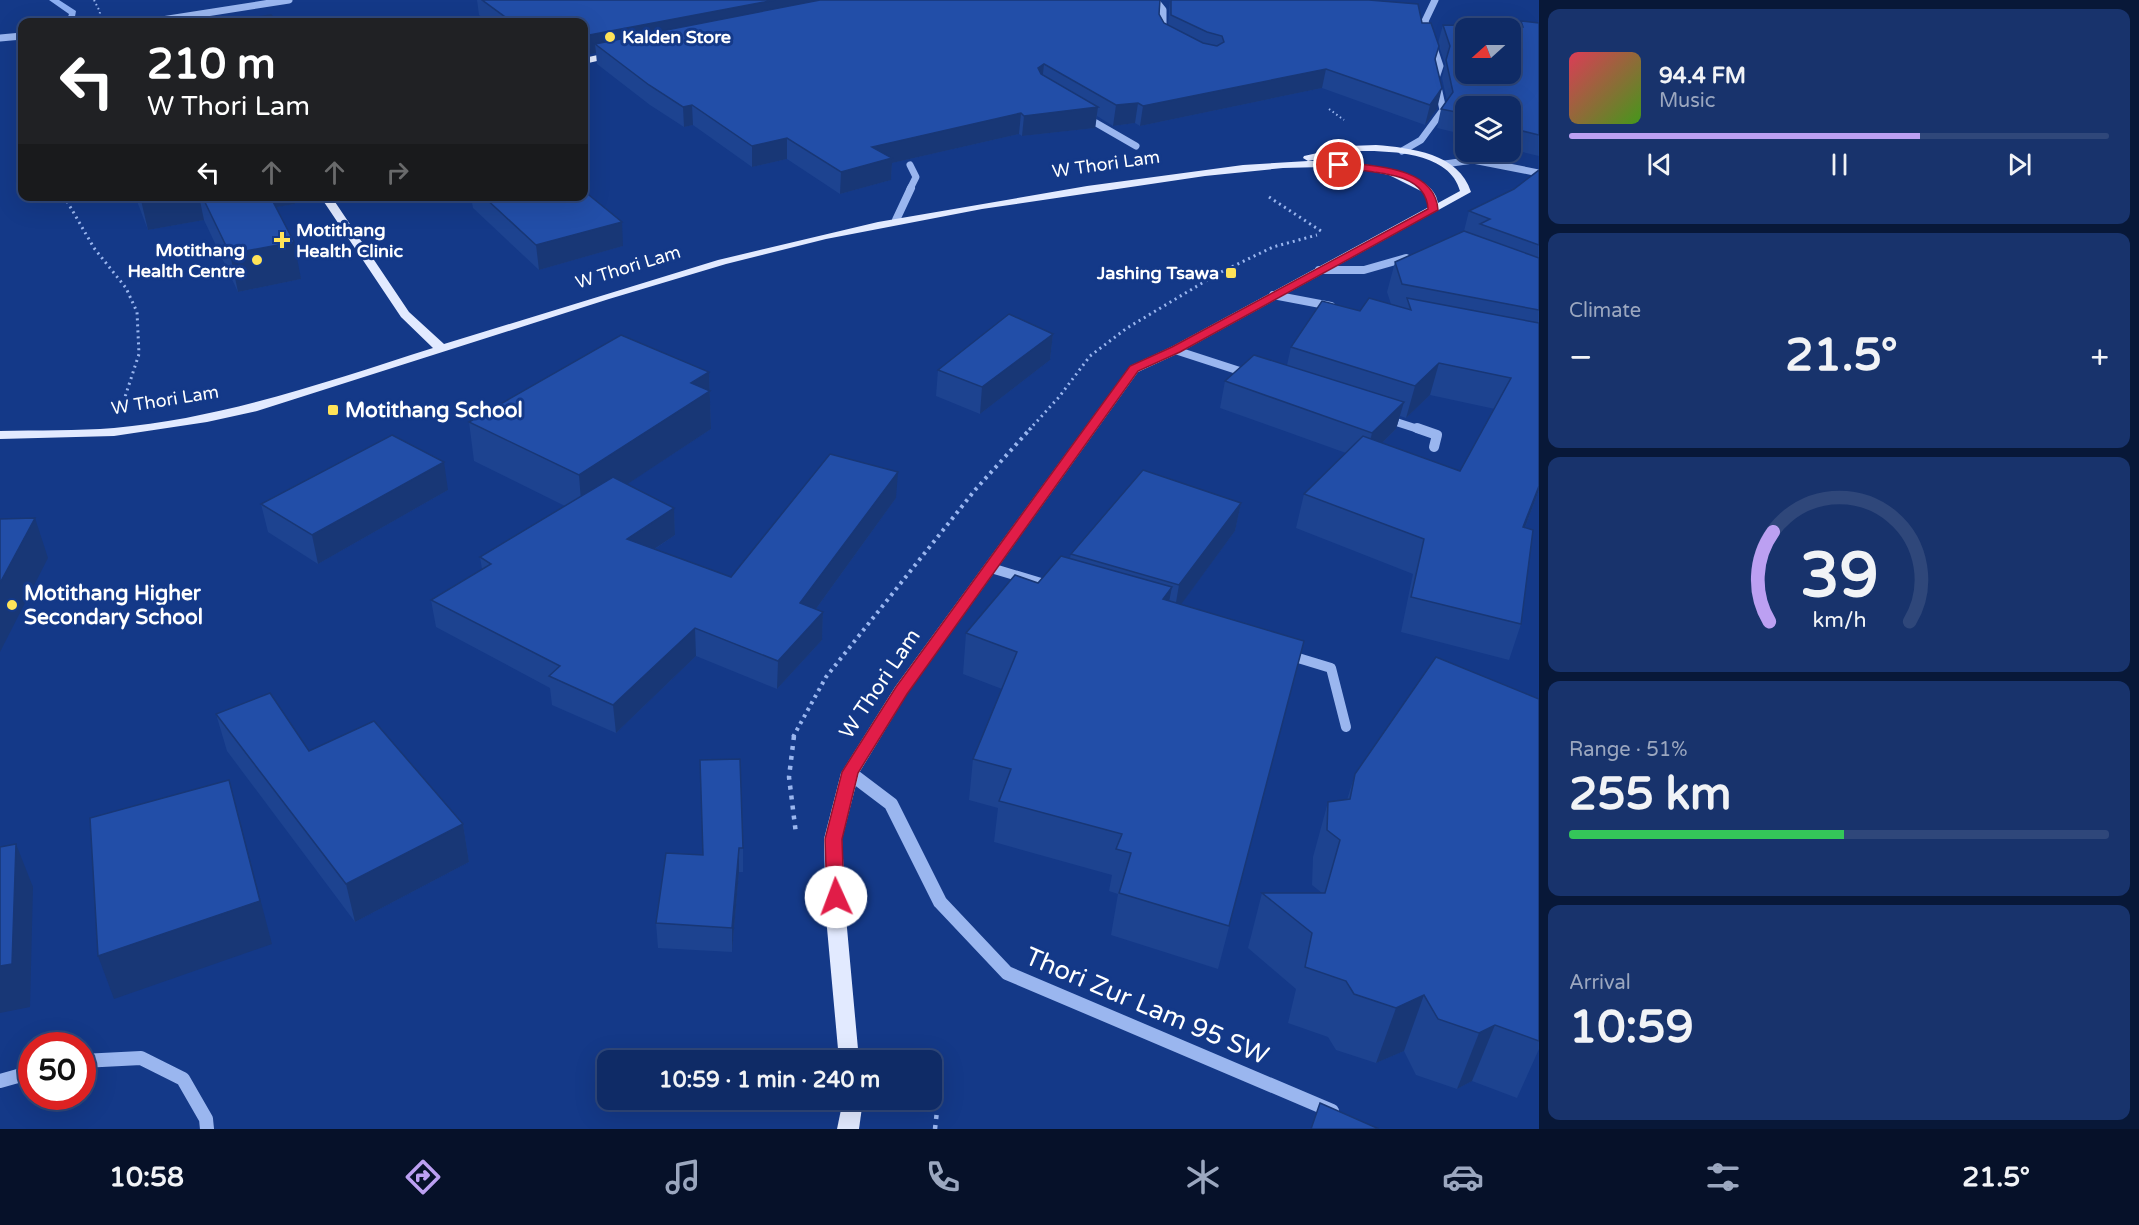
<!DOCTYPE html>
<html lang="en">
<head>
<meta charset="utf-8">
<style>
	:root { --surface:#0f2b66; --page:#18336c; --text:#f1f3f6; --muted:#9ba7bf; --line:#2f477a; --accent:#bca0f2 }
	body { margin:0; font-family:"Varela Round",sans-serif; background:var(--page); color:var(--text); height:100vh; display:flex; flex-direction:column; font-size:22px; white-space:nowrap }
	* { box-sizing:border-box; margin:0 }
	p { font-size:20px; color:var(--muted) }
	.icon { flex:none; width:33px; height:33px; fill:none; stroke:currentColor; stroke-width:2; stroke-linecap:round; stroke-linejoin:round }
	.map { position:relative; flex:1; overflow:hidden }
	.details { display:flex; flex-direction:column; gap:9px; padding:9px; background:#081838; width:600px }
	.details>* { flex:none }
	.guide { position:absolute; left:18px; top:18px; width:570px; height:183px; border-radius:12px; box-shadow:0 6px 24px #0002,0 0 0 2px var(--line); background:#202124; color:#fff; overflow:hidden }
	.needle { width:39px; rotate:249deg }
	.buttons { position:absolute; left:1455px; top:18px; display:grid; gap:12px }
	.buttons a { display:grid; place-items:center; width:66px; height:66px; border-radius:12px; background:var(--surface); box-shadow:0 6px 24px #0002,0 0 0 2px var(--line); font-size:30px }
	.speed { position:absolute; left:18px; top:1032px; display:flex; gap:12px; font-size:30px; font-weight:700; text-align:center }
	.speed>* { display:grid; place-content:center; width:78px; height:78px; border-radius:50%; background:var(--surface); box-shadow:0 6px 24px #0002,0 0 0 2px var(--line); line-height:1 }
	.speed .limit { border:9px solid #d22; background:#fff; color:#111 }
	.pin { position:absolute; display:grid; place-items:center; width:51px; height:51px; color:#fff; margin:-26px; border:3px solid #fff; border-radius:50%; box-shadow:0 2px 6px #0007 }
	.me { position:absolute; width:66px; margin:-33px; rotate:358deg; stroke-linejoin:round; filter:drop-shadow(0 0 4px #0008) }
	.turn { display:flex; align-items:center; gap:21px; height:126px; padding:0 30px; font-size:27px }
	.turn .icon { width:78px; height:78px; stroke-width:2.5 }
	.turn b { display:block; font-size:42px; line-height:51px }
	.lanes { display:flex; align-items:center; height:57px; padding:0 30px; background:#0003; justify-content:center; gap:30px; direction:ltr }
	.lanes .off { opacity:.35 }
	.big { font-size:45px; font-weight:800; line-height:1.1 }
	.details .widget { flex:1; display:flex; flex-direction:column; justify-content:center; gap:9px; min-width:0; padding:0 21px; border-radius:12px; background:var(--page) }
	.details .dial { align-items:center; gap:0 }
	.dial svg { height:156px; overflow:visible; fill:none; stroke:var(--line); stroke-width:7; stroke-linecap:round; text-anchor:middle }
	.dial text { fill:var(--text); stroke:none }
	.song { display:flex; align-items:center; gap:18px }
	.cover { width:72px; height:72px; border-radius:9px; background:linear-gradient(135deg,hsl(350 70% 55%),hsl(100 70% 35%)) }
	.played { height:6px; border-radius:3px; background:linear-gradient(90deg,var(--accent) 65%,var(--line) 65%) }
	.keys { display:flex; justify-content:space-around; direction:ltr }
	.heat { display:flex; justify-content:space-between; align-items:center; font-size:33px; direction:ltr }
	.charge { height:9px; border-radius:4px; background:linear-gradient(90deg,#34c759 51%,var(--line) 0) }
	.trip { position:absolute; left:597px; top:1050px; width:345px; height:60px; border-radius:12px; background:var(--surface); box-shadow:0 6px 24px #0002,0 0 0 2px var(--line); font-weight:800; line-height:60px; text-align:center }
	.tab-bar { display:flex; height:96px; justify-content:space-around; align-items:center; background:#061129; color:var(--muted) }
	.tab-bar .icon { width:42px; height:42px }
	.tab-bar .selected { color:var(--accent) }
	.tab-bar b { font-size:27px; color:var(--text) }
	main { display:flex; flex:1; min-height:0 }
	.map>svg:first-child { display:block }
</style>
</head>
<body>
<main>
<div class="map">
<svg width="1539" height="1129" viewBox="0 0 1539 1129">
	<rect width="100%" height="100%" fill="#143988"/>
	<g fill="none" stroke-linecap="round" stroke-linejoin="round">
		<path fill="#8caff2" fill-rule="evenodd" d="M49 0H59L76 11 74 22H66L69 14Z"/>
		<g stroke="#9ab6ef" stroke-width="2" stroke-dasharray="1.5 3" stroke-linecap="butt">
			<path d="M94 0 100 12 98 22"/>
			<path d="M1329 109 1344 120"/>
		</g>
		<g stroke="#9ab6ef" stroke-width="3" stroke-dasharray="2 4" stroke-linecap="butt">
			<path d="M64 196 94 248 126 288 137 312 139 354 124 400"/>
			<path d="M1269 197 1324 233"/>
			<path d="M1029 430 1059 397 1090 356 1127 328 1219 273 1273 247 1317 235"/>
		</g>
		<path stroke="#9ab6ef" stroke-width="4" stroke-dasharray="3 4.5" stroke-linecap="butt" d="M793 737 826 677 975 490 1031 428"/>
		<g stroke="#9ab6ef" stroke-width="4.5" stroke-dasharray="4 6" stroke-linecap="butt">
			<path d="M794 736 789 777 796 834"/>
			<path d="M935 1129 937 1111"/>
		</g>
		<g stroke="#9ab6ef" stroke-width="7">
			<path d="M1155 0 1163 10V35"/>
			<path d="M149 22 289 0"/>
			<path d="M0 38 22 36"/>
			<path d="M1084 116 1136 146"/>
			<path d="M1402 151 1421 140 1443 110 1436 78 1440 66 1425 21 1435 0"/>
			<path d="M1445 164 1473 160 1539 173"/>
			<path d="M910 165 916 177 910 189"/>
		</g>
		<g stroke="#9ab6ef" stroke-width="8">
			<path d="M896 220 911 188"/>
			<path d="M1319 270H1364L1406 258"/>
			<path d="M1273 295 1331 306"/>
			<path d="M1175 350 1249 374"/>
			<path d="M1387 419 1421 430"/>
		</g>
		<g stroke="#9ab6ef" stroke-width="10">
			<path d="M1417 428 1437 435 1434 447"/>
			<path d="M991 568 1051 586"/>
			<path d="M1285 654 1331 668 1346 727"/>
		</g>
		<g stroke="#9ab6ef" stroke-width="14">
			<path d="M850 773 891 804 940 902 1007 973 1332 1111"/>
			<path d="M82 1061 141 1058 183 1079 206 1119 207 1129"/>
			<path d="M0 1081 32 1072"/>
		</g>
		<g fill="#e2eaff" fill-rule="evenodd">
			<path d="M616 51 620 54 619 56 584 64V58Z"/>
			<path d="M1376 145C1411 148 1459 153 1471 192L1179 353 1138 372 907 694 859 773 842 839 846 917 859 1060H839L826 917 824 839 841 773 895 687 1130 366 1171 347 1427 208V198L1423 192 1389 175 1360 169 1323 167 1283 168 1205 176 982 209 826 239 726 264 609 299 257 411 207 422 114 436 0 439V431C38 430 77 431 114 428 225 418 329 381 433 348L401 317 320 196H331L409 312 444 344 718 260 878 222 1087 186 1243 165 1308 161 1303 158 1304 156 1349 146ZM1361 151C1394 151 1450 153 1460 191L1438 203C1434 165 1337 160 1308 161Z"/>
			<path d="M843 1100H863L859 1129H837Z"/>
		</g>
	</g>
	<g fill="#1d4390" fill-rule="evenodd">
		<path d="M477 0H1160L1159 14 1164 23 1168 26 1169 10 1170 0H1369L1422 23 1436 60 1437 109 1425 125 1322 88 1140 126 1135 123 1113 126 1097 116 1095 128 1022 136 1019 134 892 163 891 180 840 194 787 159 752 167 693 125 684 127 650 105 597 64 596 53 586 55 584 54V22H489L479 15Z"/>
		<path d="M1521 21 1539 23V156L1510 149V106H1466V135L1437 128 1441 109 1447 101 1442 78 1445 64 1438 43 1443 25 1519 27Z"/>
		<path d="M1539 170V490L1525 528 1521 624 1509 660 1401 632 1413 574 1296 528 1304 494 1346 453 1220 408 1225 381 1287 365 1291 347 1360 311 1391 304 1387 292 1395 262 1464 231 1469 211 1514 189ZM1430 395 1495 409 1460 471 1382 443 1396 429 1400 416 1406 418Z"/>
		<path d="M135 196H293L295 204 276 207 301 279 238 292 204 220 148 230Z"/>
		<path d="M471 196H584L623 246 539 270 473 208Z"/>
		<path d="M1053 334 1050 360 980 414 936 396 938 370Z"/>
		<path d="M709 372 711 429 627 484 674 508 675 535 655 549 731 577 896 498 816 609 823 612 822 640 777 689 696 656 616 733 552 705 550 688 436 627 431 600 482 569 480 557 565 506 474 461 469 422Z"/>
		<path d="M448 490 318 564 268 532 261 504Z"/>
		<path d="M1241 503 1235 531 1181 604 1304 641 1218 969 1111 935 1118 894 1109 891 1112 875 994 842 998 808 969 800 973 759 1002 689 963 674 966 633 1038 583 1070 558 1071 554Z"/>
		<path d="M1539 699V1049L1517 1098 1472 1081 1457 1089 1416 1075 1404 1051 1376 1063 1336 1050 1328 1037 1288 1023 1296 989 1248 948 1262 893H1322L1312 885 1313 857 1328 802 1347 800 1355 774Z"/>
		<path d="M216 714 309 751 463 824 469 862 355 922 227 751Z"/>
		<path d="M700 760 743 848V872H739L732 952 658 948 656 923 703 855Z"/>
	</g>
	<g fill="#183776">
		<path d="M775 0H871L595 44 596 53 586 55 584 36Z"/>
		<path d="M563 20V22H548Z"/>
		<path d="M1044 64 1042 83 1038 68Z"/>
		<path d="M1326 69 1322 88 1140 126 1143 106Z"/>
		<path d="M1442 88 1437 109 1425 125 1430 105Z"/>
		<path d="M1138 103 1135 123 1113 126 1116 105Z"/>
		<path d="M692 105 693 125 684 127 683 107Z"/>
		<path d="M1098 107 1095 128 1022 136 1024 116Z"/>
		<path d="M1021 113 1019 134 892 163 891 180 840 194 841 172 872 147Z"/>
		<path d="M787 138V159L752 167V146Z"/>
		<path d="M140 196H199L204 220 148 230Z"/>
		<path d="M262 196H293L295 204 265 209Z"/>
		<path d="M622 222 623 246 539 270 536 245Z"/>
		<path d="M294 242 301 279 238 292 230 254Z"/>
		<path d="M1053 334 1050 360 980 414 982 387Z"/>
		<path d="M1439 363 1430 395 1406 418 1415 386Z"/>
		<path d="M709 372 711 429 582 514 579 475 691 383Z"/>
		<path d="M1404 402 1396 429 1365 460 1372 433Z"/>
		<path d="M444 462 448 490 318 564 312 535Z"/>
		<path d="M898 472 896 498 800 631V603Z"/>
		<path d="M1539 486V490L1512 562 1523 527Z"/>
		<path d="M1241 503 1235 531 1174 614 1179 585Z"/>
		<path d="M674 508 675 535 629 566 627 539Z"/>
		<path d="M35 518 48 558 0 652V583Z"/>
		<path d="M1172 587 1164 627 1163 599Z"/>
		<path d="M823 612 822 640 777 689 778 661Z"/>
		<path d="M695 628 696 656 616 733 613 705Z"/>
		<path d="M229 780 272 944 114 999 98 956Z"/>
		<path d="M463 824 469 862 355 922 346 884Z"/>
		<path d="M16 844 33 887 30 1007 0 1013V966Z"/>
		<path d="M739 848V872L732 952V928Z"/>
		<path d="M1424 995 1404 1051 1376 1063 1396 1008Z"/>
		<path d="M1495 1025 1472 1081 1457 1089 1479 1033Z"/>
	</g>
	<g fill="#224ea8" stroke="#183776" stroke-width="1.5" fill-rule="evenodd">
		<path d="M482 0H775L584 36V22H567L563 20 548 22H512Z"/>
		<path d="M820 0H1160L1159 14 1164 23 1203 43 1217 46 1224 42 1222 36 1207 32 1171 15V0H1369L1418 4 1422 23H1431L1439 46 1435 59 1442 88 1430 105 1326 69 1143 106 1138 103 1116 105 1044 64 1038 68 1041 74 1098 107 1024 116 1021 113 872 147 892 158 841 172 787 138 752 146 692 105 683 107 649 85 595 44Z"/>
		<path d="M271 15 277 22H225Z"/>
		<path d="M1521 21 1539 23V135L1510 128V106H1466V114L1441 109 1453 92 1446 60 1450 46 1443 25 1523 27ZM1466 28H1510V74H1466Z"/>
		<path d="M1539 170V245L1480 224 1490 219 1469 211 1514 189Z"/>
		<path d="M584 191 622 222 536 245 483 196H584Z"/>
		<path d="M202 196H270L294 242 230 254Z"/>
		<path d="M1464 231 1539 258V310L1402 284 1395 262Z"/>
		<path d="M1369 298 1411 310 1407 298 1539 323V486L1523 527 1533 530 1521 624 1411 597 1424 539 1304 494 1363 436 1460 471 1511 378 1439 363 1415 386 1291 347 1322 301 1360 311Z"/>
		<path d="M1009 314 1053 334 982 387 938 370Z"/>
		<path d="M621 335 709 372 691 383 710 391 579 475 469 422Z"/>
		<path d="M1254 355 1404 402 1372 433 1225 381Z"/>
		<path d="M392 435 444 462 312 535 261 504Z"/>
		<path d="M830 454 898 472 800 603 823 612 778 661 695 628 613 705 549 676 560 666 431 600 491 564 480 557 613 477 674 508 627 539 731 577Z"/>
		<path d="M1143 470 1241 503 1179 585 1071 554Z"/>
		<path d="M35 518 0 583V519Z"/>
		<path d="M1061 556 1172 587 1163 599 1304 641 1229 926 1119 893 1131 853 1116 849 1122 834 999 801 1011 769 973 759 1017 652 966 633 1015 575 1038 583Z"/>
		<path d="M1436 657 1539 699V1041L1495 1025 1479 1033 1438 1019 1424 995 1396 1008 1354 994 1346 981 1305 967 1312 933 1262 893H1325L1340 840 1327 830 1328 802 1350 799 1355 774Z"/>
		<path d="M270 693 309 751 374 721 463 824 346 884 216 714Z"/>
		<path d="M740 759 743 848H739L732 928 656 923 666 853 703 855 700 760Z"/>
		<path d="M229 780 260 901 98 956 90 818Z"/>
		<path d="M16 844 12 964 0 966V847Z"/>
		<path d="M1320 1103 1379 1129H1311Z"/>
	</g>
	<path fill="#e11d48" stroke="#92132f" stroke-width="1.5" d="M1339 162C1372 166 1435 166 1438 210L1180 352 1138 371 907 694 858 773 842 839 844 897 842 902 836 904 830 902 827 897 825 839 842 772 896 687 1130 366 1172 347 1428 209C1426 168 1364 173 1335 167V163Z"/>
	<g fill="#ffe358" stroke="#143988" stroke-width="2">
		<circle cx="610" cy="37" r="6"/>
		<path d="M279 231h6v6h6v6h-6v6h-6v-6h-6v-6h6z"/>
		<circle cx="257" cy="260" r="6"/>
		<rect x="1225" y="267" width="12" height="12" rx="3"/>
		<rect x="327" y="404" width="12" height="12" rx="3"/>
		<circle cx="12" cy="605" r="6"/>
	</g>
	<g text-anchor="middle" dominant-baseline="central" stroke-width="6" stroke-linejoin="round" paint-order="stroke">
		<g font-size="18" font-weight="bold" fill="#fff" stroke="#143988" text-anchor="start">
			<text x="622" y="37">Kalden Store</text>
			<text x="296" y="230">Motithang<tspan x="296" dy="21">Health Clinic</tspan></text>
			<text x="245" y="250" text-anchor="end">Motithang<tspan x="245" dy="21">Health Centre</tspan></text>
			<text x="1219" y="273" text-anchor="end">Jashing Tsawa</text>
		</g>
		<g font-size="18" fill="#fff" stroke="#143988">
			<text transform="translate(1106 164) rotate(-8)">W Thori Lam</text>
			<text transform="translate(628 267) rotate(-17)">W Thori Lam</text>
			<text transform="translate(165 400) rotate(-9)">W Thori Lam</text>
		</g>
		<g font-size="21" font-weight="bold" fill="#fff" stroke="#143988" text-anchor="start">
			<text x="345" y="410">Motithang School</text>
			<text x="24" y="593">Motithang Higher<tspan x="24" dy="24">Secondary School</tspan></text>
		</g>
		<g font-size="21" fill="#fff" stroke="#143988">
			<text transform="translate(880 684) rotate(-56)">W Thori Lam</text>
		</g>
		<g font-size="26" fill="#fff" stroke="#143988">
			<text transform="translate(1147 1006) rotate(23)">Thori Zur Lam 95 SW</text>
		</g>
	</g>
</svg>
<div class="buttons">
<a><svg class="needle" viewBox="-14 -14 28 28"><path d="M0-13l5 13h-10z" fill="#e53935"/><path d="M0 13l5-13h-10z" fill="#9ba7bf"/></svg></a>
<a><svg class="icon" aria-label="layers" viewBox="0 0 24 24"><path d="M12 4l9 5-9 5-9-5zM3 14l9 5 9-5"/></svg></a>
</div>
<div class="speed"><div class="limit">50</div></div>
<div class="pin" style="left:1339px;top:165px;background:#d93025"><svg class="icon" aria-label="arrive" viewBox="0 0 24 24"><path d="M6 21V4h12l-3 4 3 4H6"/></svg></div>
<svg class="me" style="left:836px;top:897px" viewBox="-20 -20 40 40"><circle r="19" fill="#fff"/><path d="M0-13L10 11 0 6-10 11z" fill="#e11d48"/></svg>
<div class="trip">10:59 · 1 min · 240 m</div>
<div class="guide">
<div class="turn"><svg class="icon" aria-label="left" viewBox="0 0 24 24"><path d="M17 20v-9H6M10 6l-5 5 5 5"/></svg><div><b>210 m</b>W Thori Lam</div></div>
<div class="lanes"><svg class="icon" aria-label="left" viewBox="0 0 24 24"><path d="M17 20v-9H6M10 6l-5 5 5 5"/></svg><svg class="icon off" aria-label="ahead" viewBox="0 0 24 24"><path d="M12 20V5M6 11l6-6 6 6"/></svg><svg class="icon off" aria-label="ahead" viewBox="0 0 24 24"><path d="M12 20V5M6 11l6-6 6 6"/></svg><svg class="icon off" aria-label="right" viewBox="0 0 24 24"><path d="M7 20v-9h11M14 6l5 5-5 5"/></svg></div>
</div>
</div>
<section class="details">
<div class="widget">
<div class="song"><i class="cover"></i><div><b>94.4 FM</b><p>Music</p></div></div>
<div class="played"></div>
<div class="keys"><svg class="icon" aria-label="previous" viewBox="0 0 24 24"><path d="M18 5L8 12l10 7zM5 5v14"/></svg><svg class="icon" aria-label="pause" viewBox="0 0 24 24"><path d="M8 5v14M16 5v14"/></svg><svg class="icon" aria-label="next" viewBox="0 0 24 24"><path d="M6 5l10 7-10 7zM19 5v14"/></svg></div>
</div>
<div class="widget"><p>Climate</p>
<div class="heat"><a>−</a><b class="big">21.5°</b><a>+</a></div>
</div>
<div class="widget dial"><svg viewBox="0 0 100 80">
<path d="M14 69A42 42 0 1 1 86 69"/>
<path d="M14 69A42 42 0 0 1 16 23" stroke="#bca0f2"/>
<text x="50" y="56" font-size="32" font-weight="700">39</text>
<text x="50" y="72" font-size="11">km/h</text>
</svg></div>
<div class="widget"><p>Range · 51%</p><b class="big">255 km</b><div class="charge"></div></div>
<div class="widget"><p>Arrival</p><b class="big">10:59</b></div>
</section>
</main>
<nav class="tab-bar">
<b>10:58</b>
<svg class="icon selected" aria-label="directions" viewBox="0 0 24 24"><path d="M12 3l9 9-9 9-9-9zM9 14v-3h6M13 9l2 2-2 2"/></svg>
<svg class="icon" aria-label="music" viewBox="0 0 24 24"><path d="M9 18V5l10-2v13"/><circle cx="6" cy="18" r="3"/><circle cx="16" cy="16" r="3"/></svg>
<svg class="icon" aria-label="phone" viewBox="0 0 24 24"><path d="M5 4h4l2 5-3 2q2 4 5 5l2-3 5 2v4C11 20 4 13 5 4z"/></svg>
<svg class="icon" aria-label="climate" viewBox="0 0 24 24"><path d="M12 3v18M4 7l16 10M4 17L20 7"/></svg>
<svg class="icon" aria-label="car" viewBox="0 0 24 24"><path d="M5 17H2v-5l4-1 3-4h7l3 4 3 1v5h-3M9 17h6M6 11h13"/><circle cx="7" cy="17" r="2"/><circle cx="17" cy="17" r="2"/></svg>
<svg class="icon" aria-label="filters" viewBox="0 0 24 24"><path d="M4 7h16M4 17h16"/><circle cx="9" cy="7" r="2"/><circle cx="15" cy="17" r="2"/></svg>
<b>21.5°</b>
</nav>
</body>
</html>
